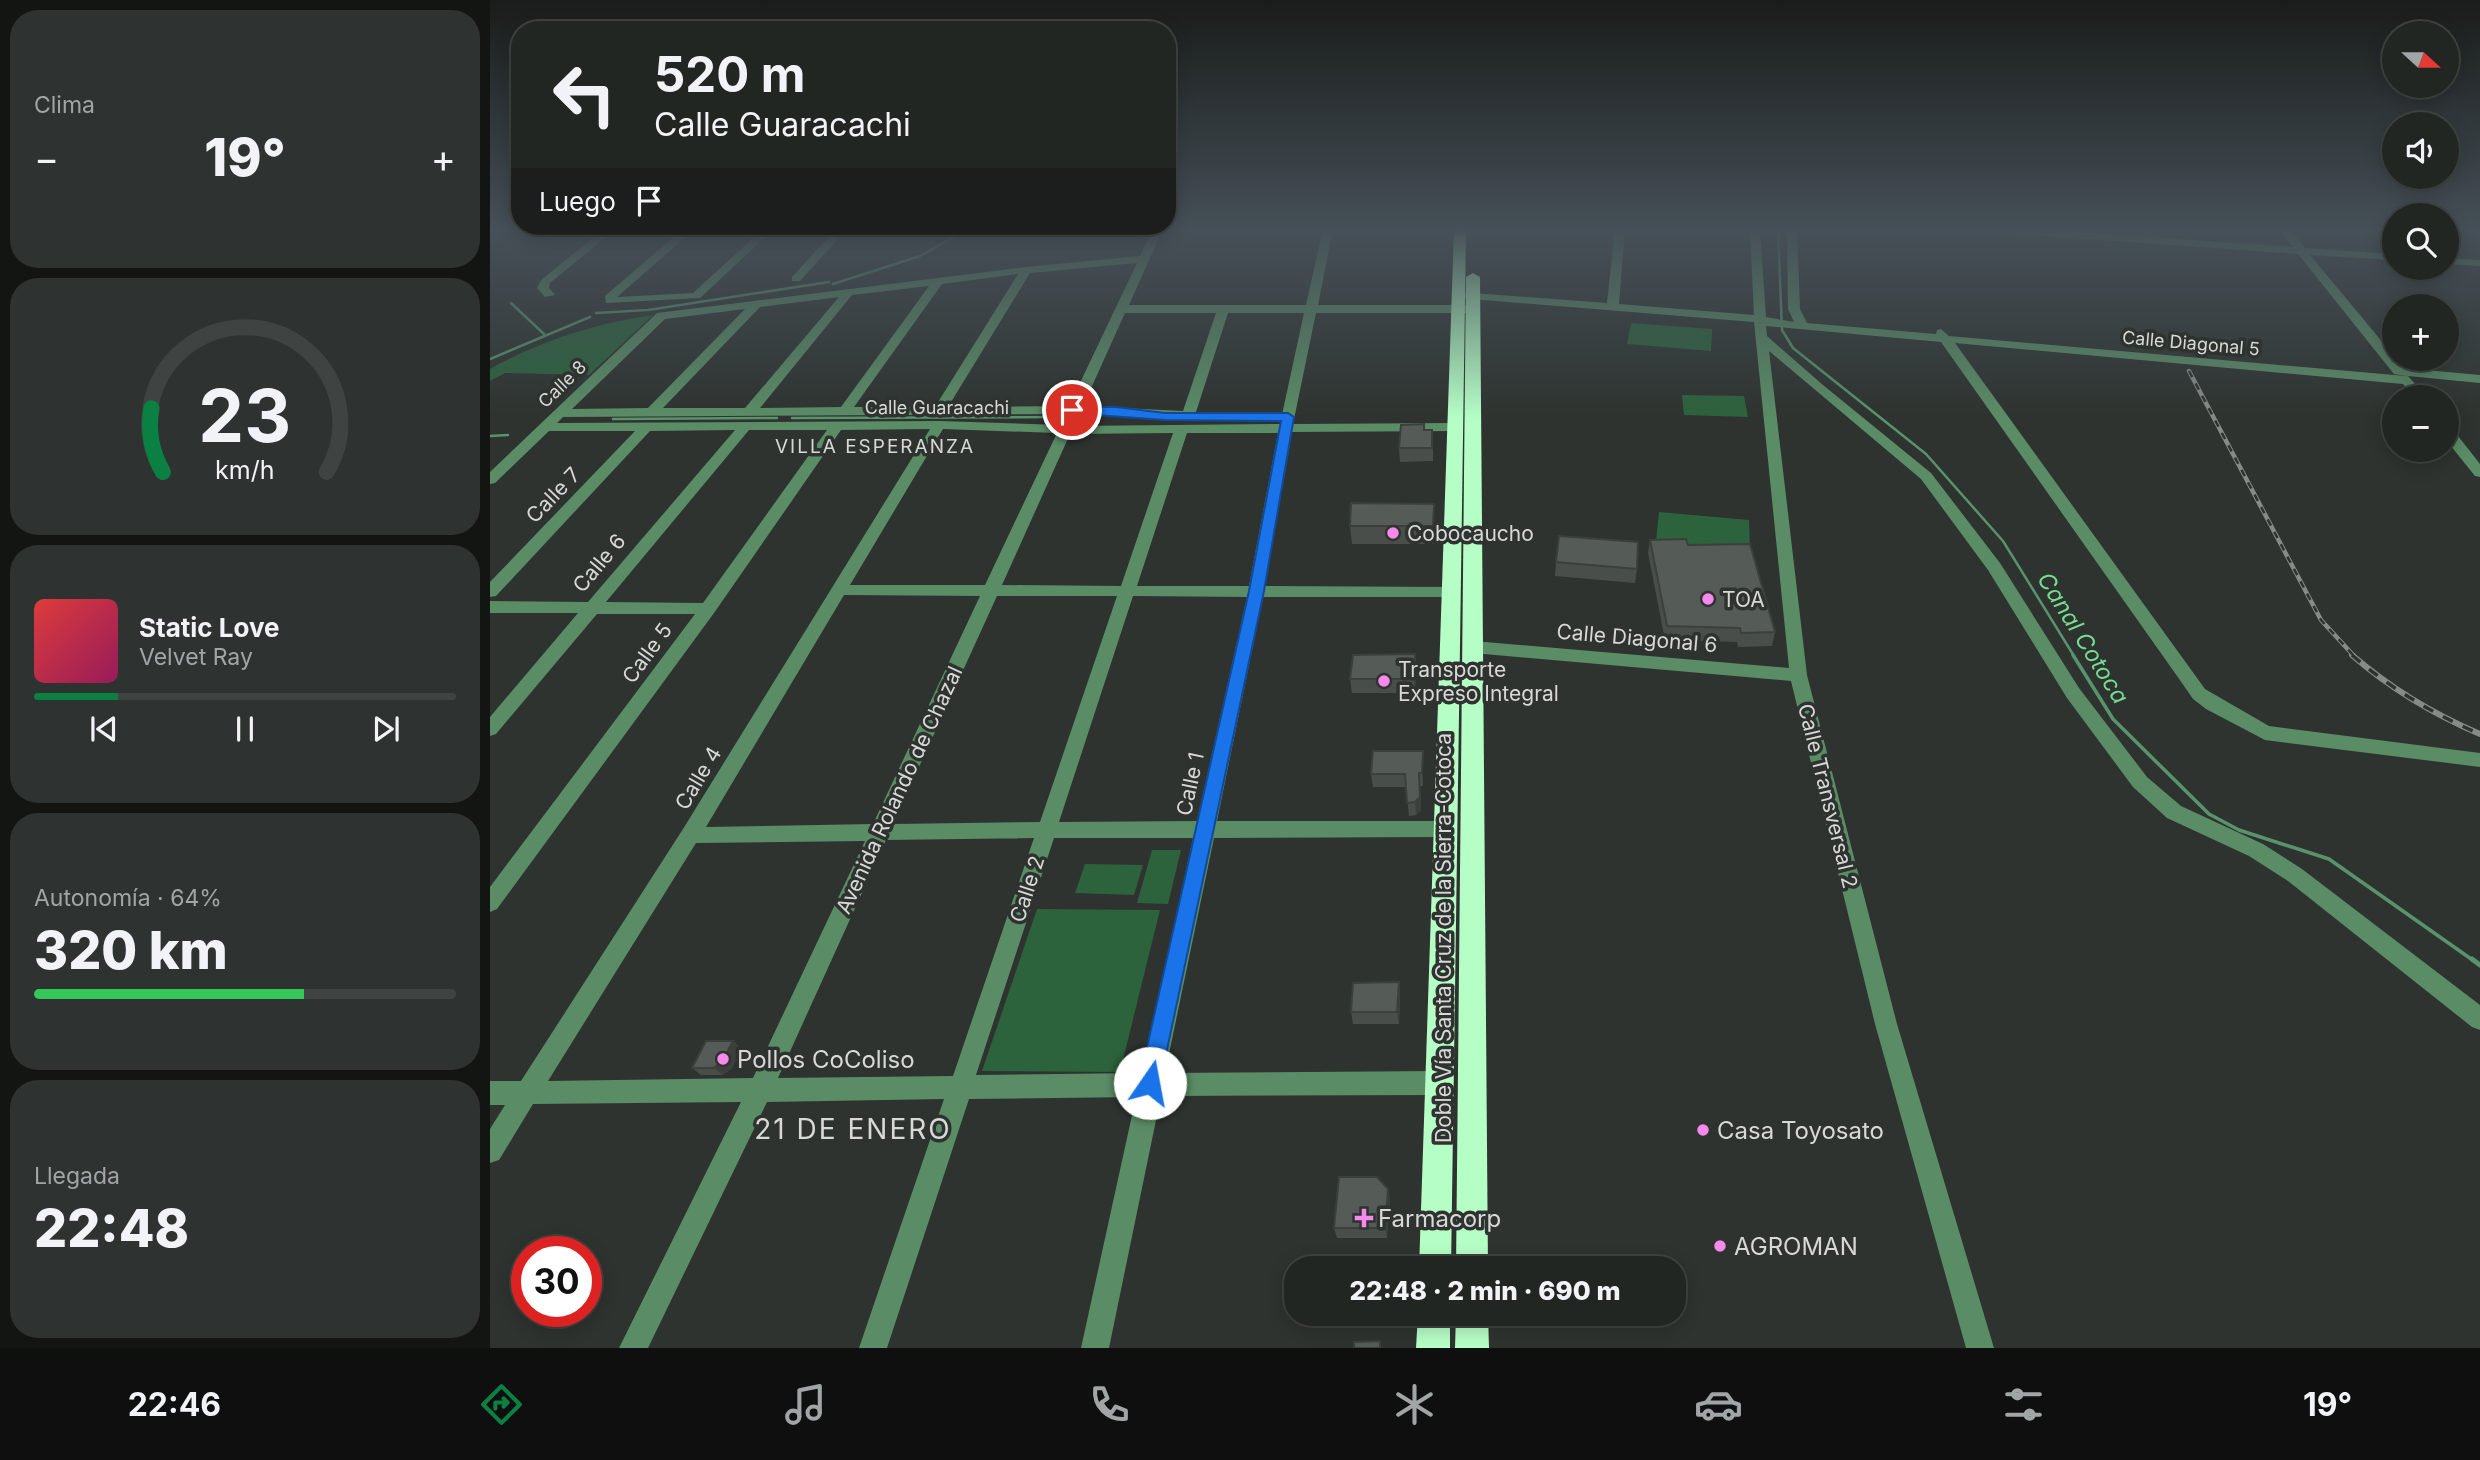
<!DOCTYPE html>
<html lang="es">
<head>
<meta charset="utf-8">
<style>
	:root { --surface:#222623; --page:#2e3230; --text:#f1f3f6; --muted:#a2a5a6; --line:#3f4341; --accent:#0b8043 }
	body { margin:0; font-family:Inter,sans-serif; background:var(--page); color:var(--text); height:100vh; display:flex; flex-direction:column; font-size:26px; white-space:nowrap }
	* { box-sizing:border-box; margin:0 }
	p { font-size:23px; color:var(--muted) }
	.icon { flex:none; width:38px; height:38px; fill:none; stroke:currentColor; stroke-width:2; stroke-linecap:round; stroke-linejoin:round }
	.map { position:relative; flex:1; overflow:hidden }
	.panel { display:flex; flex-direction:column; gap:10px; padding:10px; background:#131513; width:490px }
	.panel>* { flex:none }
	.guide { position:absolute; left:21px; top:21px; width:665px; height:214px; border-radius:28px; box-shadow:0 4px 18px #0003,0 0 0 2px var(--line); background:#222623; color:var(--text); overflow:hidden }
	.needle { width:46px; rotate:111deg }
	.controls { position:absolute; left:1892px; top:21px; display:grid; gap:14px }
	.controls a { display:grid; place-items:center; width:77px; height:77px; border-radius:50%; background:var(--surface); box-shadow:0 4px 18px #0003,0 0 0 2px var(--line); font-size:35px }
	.speed { position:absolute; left:21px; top:1236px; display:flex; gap:14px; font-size:35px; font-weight:700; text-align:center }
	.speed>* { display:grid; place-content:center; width:91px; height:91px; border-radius:50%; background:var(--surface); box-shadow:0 4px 18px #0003,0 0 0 2px var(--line); line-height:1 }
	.speed .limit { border:10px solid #d22; background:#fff; color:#111 }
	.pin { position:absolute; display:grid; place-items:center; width:60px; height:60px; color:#fff; margin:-30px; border:4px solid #fff; border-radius:50%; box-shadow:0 2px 7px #0007 }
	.me { position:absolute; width:77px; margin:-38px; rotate:12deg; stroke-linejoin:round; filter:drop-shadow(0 0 5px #0008) }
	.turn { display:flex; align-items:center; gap:24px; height:147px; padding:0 28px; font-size:32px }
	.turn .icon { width:91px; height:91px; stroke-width:2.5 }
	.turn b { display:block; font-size:49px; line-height:60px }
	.then { display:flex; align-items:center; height:66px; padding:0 28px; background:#0003; gap:14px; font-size:26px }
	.big { font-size:52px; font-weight:800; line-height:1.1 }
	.panel .card { flex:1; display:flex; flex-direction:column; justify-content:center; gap:10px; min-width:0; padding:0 24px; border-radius:28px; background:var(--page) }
	.panel .dial { align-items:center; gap:0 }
	.dial svg { height:182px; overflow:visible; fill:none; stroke:var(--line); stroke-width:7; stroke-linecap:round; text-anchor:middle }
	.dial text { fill:var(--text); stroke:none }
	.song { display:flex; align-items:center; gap:21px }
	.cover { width:84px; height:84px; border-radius:10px; background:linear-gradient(135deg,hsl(0 70% 55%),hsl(330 70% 35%)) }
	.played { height:7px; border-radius:4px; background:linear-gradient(90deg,var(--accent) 20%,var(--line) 20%) }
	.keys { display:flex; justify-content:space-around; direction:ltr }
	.heat { display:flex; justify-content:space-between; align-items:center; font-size:38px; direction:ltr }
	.charge { height:10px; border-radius:5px; background:linear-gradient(90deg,#34c759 64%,var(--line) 0) }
	.trip { position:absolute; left:794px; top:1256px; width:402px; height:70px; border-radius:28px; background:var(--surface); box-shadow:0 4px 18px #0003,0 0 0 2px var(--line); font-weight:800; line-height:70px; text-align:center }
	.tabs { display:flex; height:112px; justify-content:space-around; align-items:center; background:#0e0f0e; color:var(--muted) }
	.tabs .icon { width:49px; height:49px }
	.tabs .current { color:var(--accent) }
	.tabs b { font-size:32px; color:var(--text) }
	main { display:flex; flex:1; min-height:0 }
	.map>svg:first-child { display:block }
</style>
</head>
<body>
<main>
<section class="panel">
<div class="card"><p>Clima</p>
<div class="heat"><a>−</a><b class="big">19°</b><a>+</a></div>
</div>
<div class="card dial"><svg viewBox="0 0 100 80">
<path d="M14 69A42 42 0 1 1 86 69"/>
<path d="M14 69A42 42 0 0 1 9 41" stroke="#0b8043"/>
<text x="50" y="56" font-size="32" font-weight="700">23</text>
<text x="50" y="72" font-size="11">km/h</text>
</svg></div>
<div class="card">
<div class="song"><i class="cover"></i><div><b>Static Love</b><p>Velvet Ray</p></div></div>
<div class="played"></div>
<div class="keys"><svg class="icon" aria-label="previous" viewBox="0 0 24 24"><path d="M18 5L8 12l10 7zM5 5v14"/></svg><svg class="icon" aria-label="pause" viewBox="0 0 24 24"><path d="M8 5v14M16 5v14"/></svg><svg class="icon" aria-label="next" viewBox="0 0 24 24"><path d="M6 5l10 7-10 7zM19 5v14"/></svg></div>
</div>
<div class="card"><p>Autonomía · 64%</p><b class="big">320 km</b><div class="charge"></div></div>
<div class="card"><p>Llegada</p><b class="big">22:48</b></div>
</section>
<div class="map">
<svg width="1990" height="1348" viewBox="0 0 1990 1348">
	<rect width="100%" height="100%" fill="#2e332f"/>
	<g fill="#2c623c">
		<path d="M163 315 99 375 15 373 0 381V369C52 340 104 324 163 315Z"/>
		<path d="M1141 323 1222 329 1221 351 1137 344Z"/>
		<path d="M1192 395 1254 396 1258 417 1194 415Z"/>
		<path d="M1169 512 1259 520 1260 550 1166 541Z"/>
		<path d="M662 850H691L678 904 647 903Z"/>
		<path d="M595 864 653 865 644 895 585 893Z"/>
		<path d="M547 909 670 910 630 1072 492 1071Z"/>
	</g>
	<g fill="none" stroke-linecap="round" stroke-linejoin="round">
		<g stroke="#59936d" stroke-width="2.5">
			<path d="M1288 229 1292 330 1303 348 1436 454 1513 541 1584 656"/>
			<path d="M343 284 430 256 478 229"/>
			<path d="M21 303 54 334"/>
			<path d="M106 313 158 310 339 282"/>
			<path d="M0 359 100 317"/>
			<path d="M302 418 565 417"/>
			<path d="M123 419 287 418"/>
			<path d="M0 436 18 435"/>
		</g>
		<path stroke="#59936d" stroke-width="3.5" d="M1583 655 1623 719 1719 814 1749 830 1839 859 1984 961"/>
		<path stroke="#59936d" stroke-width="5" d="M1982 959 1990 965"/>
		<g fill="#5a8c66" fill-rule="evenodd">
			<path d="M114 229H126L60 283 59 288 65 295 55 297 47 288 51 280Z"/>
			<path d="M193 229H205L127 297 203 293 273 229H284L210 298 116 303 115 296Z"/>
			<path d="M346 229H357L310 281H302V277Z"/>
			<path d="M663 229H673L639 305H816L833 229H843L828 305H983L989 309 983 313H826L803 424 965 423 972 427 965 431 802 432 775 586 961 587 969 592 961 597H773L727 821H955L962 823 965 829 962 835 955 837 724 838 675 1073 949 1071 957 1075 961 1083 957 1091 949 1095 671 1096 619 1348H591L646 1097 479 1099 397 1348H369L454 1099 277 1102 158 1348H129L251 1102 43 1104 9 1160 0 1163V1129L15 1105H0V1081H31L193 829 440 429 351 430 224 613 7 909 0 912V887L205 614H107L6 734 0 736V717L88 613H0V601L98 602 245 430 160 431 6 596 0 597V582L145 431H59L5 483 0 484V472L167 313 536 267 650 256ZM647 263 579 406 458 407 540 273ZM528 274 445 407H364L452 284ZM439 286 351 407 270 408 362 295ZM349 297 255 408H173L270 307ZM255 309 158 408 82 409 175 319ZM635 313H726L693 411 593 406ZM738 313H814L790 424 584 426 589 414 698 421 749 420V414L744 413 706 412ZM576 414 570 425 449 421 67 423 73 417ZM453 429 567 433 495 585H360ZM259 430H337L213 603 116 602ZM683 433 631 586 512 585 580 434ZM697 433H788L759 586H647ZM354 595 490 596 383 824 216 827ZM507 596H627L550 822 403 824ZM643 596 757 597 707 821 569 822ZM544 838 463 1076 288 1078 396 840ZM564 838H703L652 1073 486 1075ZM375 841 263 1078 58 1081 206 843Z"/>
			<path d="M1125 229H1135L1129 304 1264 315 1260 229H1270L1276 317 1304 322 1298 309 1297 229H1307L1310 309 1317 323 1446 334 1447 330 1451 329 1459 336 1916 376 1904 374 1808 254 1498 232 1493 229H1547L1803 247 1789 229H1800L1815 248 1904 254V260L1820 255 1914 368 1990 375V383L1918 376 1937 397H1923L1913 384 1465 343 1715 689 1779 726 1990 753V767L1775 740 1716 709 1703 699 1692 683 1451 342 1276 326 1277 336 1333 385 1441 473 1510 563 1589 688 1657 777 1691 806 1773 844 1812 869 1990 1005V1030L1982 1027 1798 881 1759 856 1677 818 1643 787 1577 698 1498 570 1431 479 1279 351 1317 675 1407 1024 1504 1348H1476L1385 1024 1301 681 983 653 974 647 983 641 1299 668 1264 322 969 298 963 295 969 292 1117 303Z"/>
			<path d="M1956 258 1990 260V266L1956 264Z"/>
			<path d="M1956 426 1961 427 1990 464V477L1985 476 1956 440Z"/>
		</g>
		<g fill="#b5fec6" fill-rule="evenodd">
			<path d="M964 229H976L961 1269H929Z"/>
			<path d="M983 273 990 277 998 1269H966L976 277Z"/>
			<path d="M928 1314H960V1348H926Z"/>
			<path d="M966 1314H998L999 1348H965Z"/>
		</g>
		<g stroke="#878b88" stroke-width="4.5">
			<path id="rail-far1" d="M1699 371 1831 620 1864 656"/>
		</g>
		<g stroke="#878b88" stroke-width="6">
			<path id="rail" d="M1862 655C1900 688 1943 714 1990 734"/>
		</g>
		<use href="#rail-far1" stroke="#2e332f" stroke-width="2.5" stroke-dasharray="7" stroke-linecap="butt"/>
		<use href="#rail" stroke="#2e332f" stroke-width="3.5" stroke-dasharray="11" stroke-linecap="butt"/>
	</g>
	<g fill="#494e4a">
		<path d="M934 430 943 443V461L910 462 909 448Z"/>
		<path d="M944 522V544H862L860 526Z"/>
		<path d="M1160 540 1198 545 1285 632 1282 646 1248 647 1247 642 1175 640 1158 553Z"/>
		<path d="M1066 562 1147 569 1145 583 1065 576Z"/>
		<path d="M926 668 925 693H862L860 679Z"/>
		<path d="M933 764V786H930L931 810 926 815 919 816 916 787H883L881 774Z"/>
		<path d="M909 982 910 995 909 1024H863L861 1012Z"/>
		<path d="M243 1041 252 1049 242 1068 233 1075H211L202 1068Z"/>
		<path d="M900 1199 897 1238H847L844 1228Z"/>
	</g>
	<g fill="#3c403c">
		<path d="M944 504V544L943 526Z"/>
		<path d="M925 654 926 668 925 693 924 679Z"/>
		<path d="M933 751V786L932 773Z"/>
		<path d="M929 773 931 810 926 815 925 802Z"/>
		<path d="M909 982 910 995 909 1024 907 1012Z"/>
		<path d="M243 1041 252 1049 242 1068 233 1075 224 1068Z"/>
		<path d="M898 1189 900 1199 897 1238 895 1228Z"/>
	</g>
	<g fill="#555b56" stroke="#3c403c" stroke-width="2">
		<path d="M934 424V430H942V448H909L911 425Z"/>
		<path d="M861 503 944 504 943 526H860Z"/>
		<path d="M1069 536 1148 542 1147 569 1066 562Z"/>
		<path d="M1196 539 1198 545 1260 544 1285 632 1251 633 1250 628 1177 626 1160 540Z"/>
		<path d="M925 654 924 679H860L863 655Z"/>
		<path d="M883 751H933L932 773H929L930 797 925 802 917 803 915 774H881Z"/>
		<path d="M909 982 907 1012H861L863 983Z"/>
		<path d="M216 1041H243L233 1060 224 1068H202Z"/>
		<path d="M849 1177H887L898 1189 895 1228H844Z"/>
		<path d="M890 1341V1348H864V1342Z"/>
	</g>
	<linearGradient id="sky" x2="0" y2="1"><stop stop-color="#191c1a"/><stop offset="0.55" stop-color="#465058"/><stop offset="1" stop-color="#465058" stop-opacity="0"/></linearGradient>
	<rect width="1990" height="418" fill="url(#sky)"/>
	<path fill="#1a73e8" stroke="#114b97" stroke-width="2" d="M582 407H626L675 413H798L804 417 774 591 670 1083 667 1091 660 1094 652 1091 649 1083 759 591 791 421 675 420 578 413 576 410Z"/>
	<g fill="#f788ec" stroke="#2e332f" stroke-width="2.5">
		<circle cx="903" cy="533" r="7"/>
		<circle cx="1218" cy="599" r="7"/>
		<circle cx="894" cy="681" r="7"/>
		<circle cx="233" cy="1059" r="7"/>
		<circle cx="1213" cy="1130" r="7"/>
		<path d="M870.5 1207.5h7v7h7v7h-7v7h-7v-7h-7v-7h7z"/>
		<circle cx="1230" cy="1246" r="7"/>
	</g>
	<g text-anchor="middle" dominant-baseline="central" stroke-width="7" stroke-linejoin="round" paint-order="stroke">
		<g font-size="18" fill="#d6d9d7" stroke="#2e332f">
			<text transform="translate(1701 343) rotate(5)">Calle Diagonal 5</text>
			<text transform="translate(72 384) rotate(-44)">Calle 8</text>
			<text x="447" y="407">Calle Guaracachi</text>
		</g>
		<g font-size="19" letter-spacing="2" fill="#d6d9d7" stroke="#2e332f">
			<text x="385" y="446">VILLA ESPERANZA</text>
		</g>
		<g font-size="21" fill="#d6d9d7" stroke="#2e332f">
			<text transform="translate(63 495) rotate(-46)">Calle 7</text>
			<text transform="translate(109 563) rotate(-50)">Calle 6</text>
			<text transform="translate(1147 638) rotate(5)">Calle Diagonal 6</text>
			<text transform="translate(157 653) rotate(-54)">Calle 5</text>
			<text transform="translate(208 778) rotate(-59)">Calle 4</text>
			<text transform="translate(700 784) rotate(-78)">Calle 1</text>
			<text transform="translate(409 790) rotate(-65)">Avenida Rolando de Chazal</text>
			<text transform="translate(1338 796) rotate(76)">Calle Transversal 2</text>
			<text transform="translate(537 889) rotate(-72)">Calle 2</text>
			<text transform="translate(953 938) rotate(-90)">Doble Vía Santa Cruz de la Sierra-Cotoca</text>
		</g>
		<g font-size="21" fill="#d6d9d7" stroke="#2e332f" text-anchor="start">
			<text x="917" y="533">Cobocaucho</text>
			<text x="1232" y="599">TOA</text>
			<text x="908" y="669">Transporte<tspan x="908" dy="24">Expreso Integral</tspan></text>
		</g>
		<g font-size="23" font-style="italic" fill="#75dd92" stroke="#2e332f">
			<text transform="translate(1593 638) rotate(58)">Canal Cotoca</text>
		</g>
		<g font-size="24" fill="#d6d9d7" stroke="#2e332f" text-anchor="start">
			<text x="247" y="1059">Pollos CoColiso</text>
			<text x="1227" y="1130">Casa Toyosato</text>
			<text x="888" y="1218">Farmacorp</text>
			<text x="1244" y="1246">AGROMAN</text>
		</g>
		<g font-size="28" letter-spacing="2" fill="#d6d9d7" stroke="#2e332f">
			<text x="363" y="1129">21 DE ENERO</text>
		</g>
	</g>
</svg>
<div class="controls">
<a><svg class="needle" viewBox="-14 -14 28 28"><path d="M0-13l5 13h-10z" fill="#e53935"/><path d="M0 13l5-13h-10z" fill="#a2a5a6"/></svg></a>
<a><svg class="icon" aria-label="sound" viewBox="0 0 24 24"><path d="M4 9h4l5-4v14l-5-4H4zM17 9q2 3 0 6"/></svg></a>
<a><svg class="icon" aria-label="search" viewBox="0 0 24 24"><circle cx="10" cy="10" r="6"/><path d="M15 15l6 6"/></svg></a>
<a>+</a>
<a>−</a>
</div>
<div class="speed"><div class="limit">30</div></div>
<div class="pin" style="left:582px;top:410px;background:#d93025"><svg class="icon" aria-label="arrive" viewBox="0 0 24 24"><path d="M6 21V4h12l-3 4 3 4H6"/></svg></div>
<svg class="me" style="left:660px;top:1083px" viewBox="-20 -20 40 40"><circle r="19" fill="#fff"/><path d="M0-13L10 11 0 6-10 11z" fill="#1a73e8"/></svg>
<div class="trip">22:48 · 2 min · 690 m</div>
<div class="guide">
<div class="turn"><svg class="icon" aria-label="left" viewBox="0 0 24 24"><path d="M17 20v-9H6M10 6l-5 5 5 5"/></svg><div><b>520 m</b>Calle Guaracachi</div></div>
<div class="then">Luego<svg class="icon" aria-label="arrive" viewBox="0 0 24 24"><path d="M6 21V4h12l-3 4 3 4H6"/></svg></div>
</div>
</div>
</main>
<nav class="tabs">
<b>22:46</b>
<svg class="icon current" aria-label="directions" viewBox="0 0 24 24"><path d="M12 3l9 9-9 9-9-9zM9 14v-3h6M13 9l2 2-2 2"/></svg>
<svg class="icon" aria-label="music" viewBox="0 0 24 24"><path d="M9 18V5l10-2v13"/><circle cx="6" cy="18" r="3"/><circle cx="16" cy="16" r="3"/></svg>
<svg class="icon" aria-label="phone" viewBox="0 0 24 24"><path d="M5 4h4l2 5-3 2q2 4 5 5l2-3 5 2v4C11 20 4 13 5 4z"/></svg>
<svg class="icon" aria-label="climate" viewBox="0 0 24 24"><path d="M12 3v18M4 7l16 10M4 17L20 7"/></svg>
<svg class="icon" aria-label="car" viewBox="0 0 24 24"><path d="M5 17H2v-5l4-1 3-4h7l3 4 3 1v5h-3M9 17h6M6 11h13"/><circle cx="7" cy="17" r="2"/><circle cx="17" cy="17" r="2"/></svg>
<svg class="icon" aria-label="filters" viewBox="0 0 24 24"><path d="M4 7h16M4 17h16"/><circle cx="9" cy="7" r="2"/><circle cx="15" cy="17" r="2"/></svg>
<b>19°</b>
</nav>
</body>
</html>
